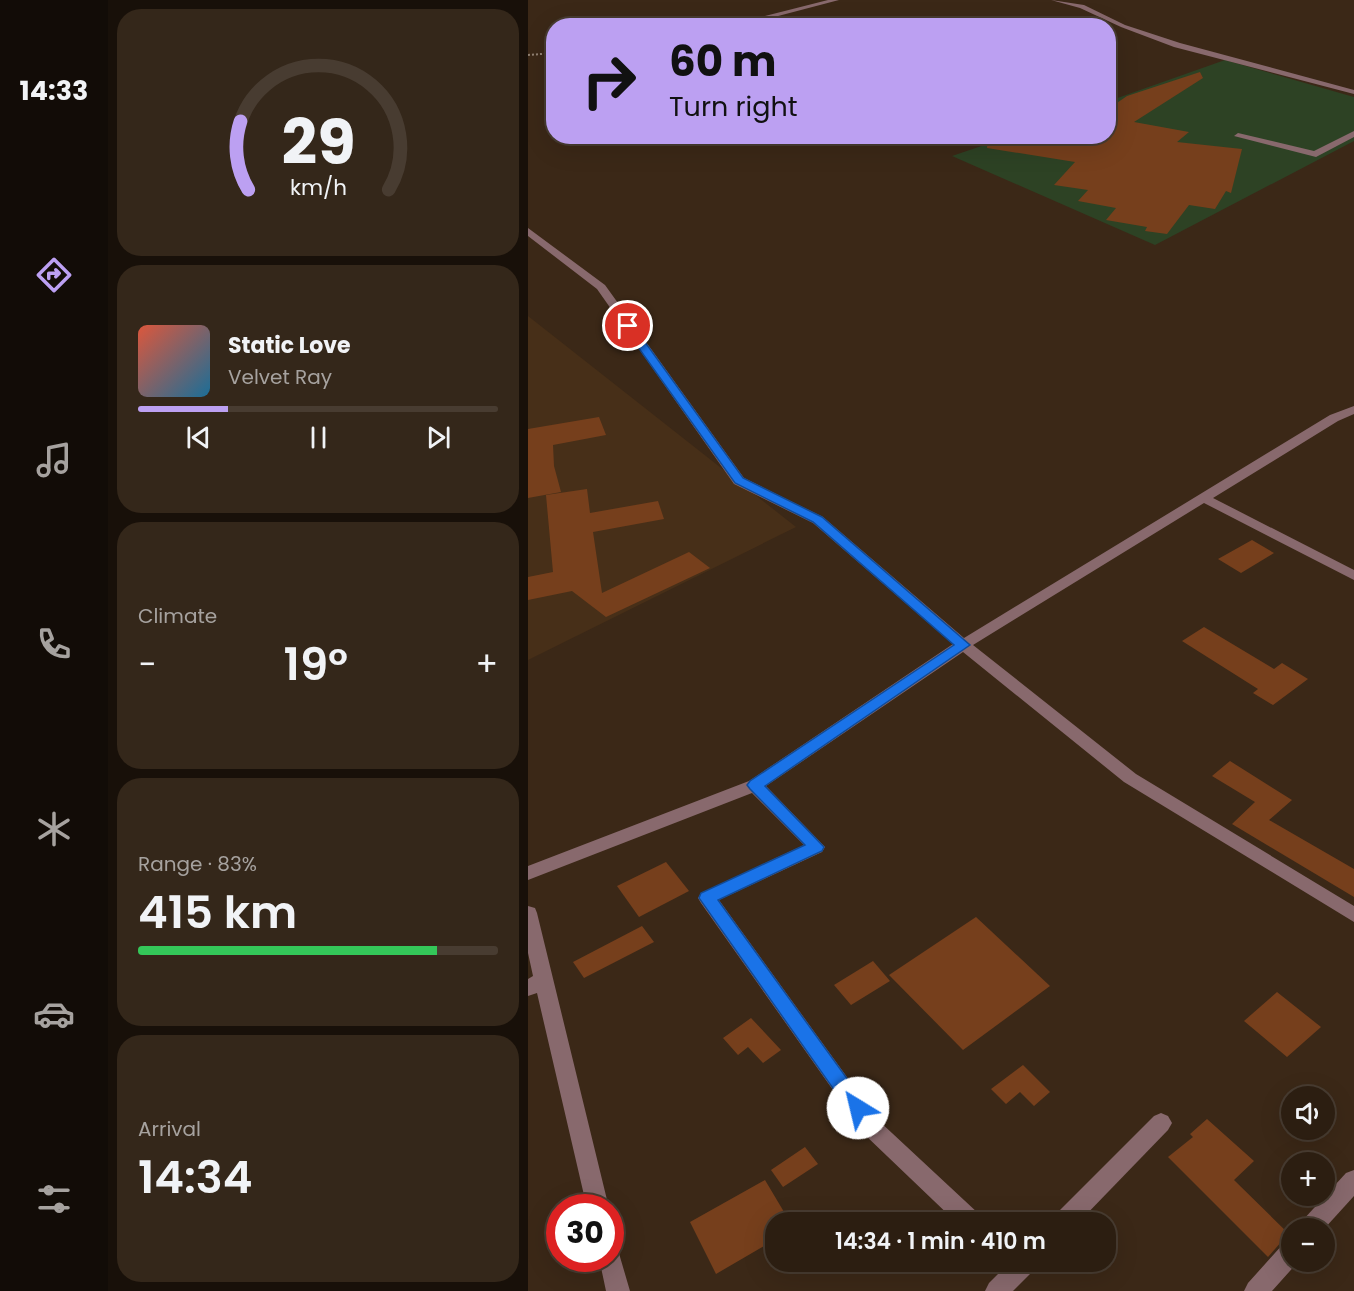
<!DOCTYPE html>
<html lang="en">
<head>
<meta charset="utf-8">
<style>
	:root { --surface:#2c1e11; --page:#34271a; --text:#f1f3f6; --muted:#a6a29f; --line:#483c31; --accent:#bca0f2 }
	body { margin:0; font-family:Poppins,sans-serif; background:var(--page); color:var(--text); height:100vh; display:flex; flex-direction:column; font-size:22px; white-space:nowrap }
	* { box-sizing:border-box; margin:0 }
	p { font-size:20px; color:var(--muted) }
	.icon { flex:none; width:33px; height:33px; fill:none; stroke:currentColor; stroke-width:2; stroke-linecap:round; stroke-linejoin:round }
	.map { position:relative; flex:1; overflow:hidden }
	.drawer { display:flex; flex-direction:column; gap:9px; padding:9px; background:#181009; width:420px }
	.drawer>* { flex:none }
	.hud { position:absolute; left:18px; top:18px; width:570px; height:126px; border-radius:24px; box-shadow:0 6px 24px #0002,0 0 0 2px var(--line); background:#bca0f2; color:#111; overflow:hidden }
	.controls { position:absolute; left:753px; top:1086px; display:grid; gap:12px }
	.controls a { display:grid; place-items:center; width:54px; height:54px; border-radius:50%; background:var(--surface); box-shadow:0 6px 24px #0002,0 0 0 2px var(--line); font-size:30px }
	.speed { position:absolute; left:18px; top:1194px; display:flex; gap:12px; font-size:30px; font-weight:700; text-align:center }
	.speed>* { display:grid; place-content:center; width:78px; height:78px; border-radius:50%; background:var(--surface); box-shadow:0 6px 24px #0002,0 0 0 2px var(--line); line-height:1 }
	.speed .limit { border:9px solid #d22; background:#fff; color:#111 }
	.pin { position:absolute; display:grid; place-items:center; width:51px; height:51px; color:#fff; margin:-26px; border:3px solid #fff; border-radius:50%; box-shadow:0 2px 6px #0007 }
	.me { position:absolute; width:66px; margin:-33px; rotate:324deg; stroke-linejoin:round; filter:drop-shadow(0 0 4px #0008) }
	.turn { display:flex; align-items:center; gap:21px; height:126px; padding:0 24px; font-size:27px }
	.turn .icon { width:78px; height:78px; stroke-width:2.5 }
	.turn b { display:block; font-size:42px; line-height:51px }
	.big { font-size:45px; font-weight:600; line-height:1.1 }
	.drawer .card { flex:1; display:flex; flex-direction:column; justify-content:center; gap:9px; min-width:0; padding:0 21px; border-radius:24px; background:var(--page) }
	.drawer .dial { align-items:center; gap:0 }
	.dial svg { height:156px; overflow:visible; fill:none; stroke:var(--line); stroke-width:7; stroke-linecap:round; text-anchor:middle }
	.dial text { fill:var(--text); stroke:none }
	.song { display:flex; align-items:center; gap:18px }
	.cover { width:72px; height:72px; border-radius:9px; background:linear-gradient(135deg,hsl(10 70% 55%),hsl(200 70% 35%)) }
	.played { height:6px; border-radius:3px; background:linear-gradient(90deg,var(--accent) 25%,var(--line) 25%) }
	.keys { display:flex; justify-content:space-around; direction:ltr }
	.heat { display:flex; justify-content:space-between; align-items:center; font-size:33px; direction:ltr }
	.charge { height:9px; border-radius:4px; background:linear-gradient(90deg,#34c759 83%,var(--line) 0) }
	.trip { position:absolute; left:237px; top:1212px; width:351px; height:60px; border-radius:24px; background:var(--surface); box-shadow:0 6px 24px #0002,0 0 0 2px var(--line); font-weight:600; line-height:60px; text-align:center }
	main { display:flex; flex:1; min-height:0 }
	.tab-bar { display:flex; flex-direction:column; width:108px; justify-content:space-around; align-items:center; background:#120c07; color:var(--muted) }
	.tab-bar .icon { width:42px; height:42px }
	.tab-bar .active { color:var(--accent) }
	.tab-bar b { font-size:27px; color:var(--text) }
	.map>svg:first-child { display:block }
</style>
</head>
<body>
<main>
<nav class="tab-bar">
<b>14:33</b>
<svg class="icon active" aria-label="directions" viewBox="0 0 24 24"><path d="M12 3l9 9-9 9-9-9zM9 14v-3h6M13 9l2 2-2 2"/></svg>
<svg class="icon" aria-label="music" viewBox="0 0 24 24"><path d="M9 18V5l10-2v13"/><circle cx="6" cy="18" r="3"/><circle cx="16" cy="16" r="3"/></svg>
<svg class="icon" aria-label="phone" viewBox="0 0 24 24"><path d="M5 4h4l2 5-3 2q2 4 5 5l2-3 5 2v4C11 20 4 13 5 4z"/></svg>
<svg class="icon" aria-label="climate" viewBox="0 0 24 24"><path d="M12 3v18M4 7l16 10M4 17L20 7"/></svg>
<svg class="icon" aria-label="car" viewBox="0 0 24 24"><path d="M5 17H2v-5l4-1 3-4h7l3 4 3 1v5h-3M9 17h6M6 11h13"/><circle cx="7" cy="17" r="2"/><circle cx="17" cy="17" r="2"/></svg>
<svg class="icon" aria-label="filters" viewBox="0 0 24 24"><path d="M4 7h16M4 17h16"/><circle cx="9" cy="7" r="2"/><circle cx="15" cy="17" r="2"/></svg>
</nav>
<section class="drawer">
<div class="card dial"><svg viewBox="0 0 100 80">
<path d="M14 69A42 42 0 1 1 86 69"/>
<path d="M14 69A42 42 0 0 1 10 34" stroke="#bca0f2"/>
<text x="50" y="56" font-size="32" font-weight="700">29</text>
<text x="50" y="72" font-size="11">km/h</text>
</svg></div>
<div class="card">
<div class="song"><i class="cover"></i><div><b>Static Love</b><p>Velvet Ray</p></div></div>
<div class="played"></div>
<div class="keys"><svg class="icon" aria-label="previous" viewBox="0 0 24 24"><path d="M18 5L8 12l10 7zM5 5v14"/></svg><svg class="icon" aria-label="pause" viewBox="0 0 24 24"><path d="M8 5v14M16 5v14"/></svg><svg class="icon" aria-label="next" viewBox="0 0 24 24"><path d="M6 5l10 7-10 7zM19 5v14"/></svg></div>
</div>
<div class="card"><p>Climate</p>
<div class="heat"><a>−</a><b class="big">19°</b><a>+</a></div>
</div>
<div class="card"><p>Range · 83%</p><b class="big">415 km</b><div class="charge"></div></div>
<div class="card"><p>Arrival</p><b class="big">14:34</b></div>
</section>
<div class="map">
<svg width="826" height="1291" viewBox="0 0 826 1291">
	<rect width="100%" height="100%" fill="#3b2817"/>
	<path fill="#472f18" d="M0 316 268 527 0 660Z"/>
	<path fill="#2d4224" d="M697 60 826 97V141L627 245 424 156 480 137 580 136 581 101Z"/>
	<g fill="#763f1c">
		<path d="M672 72 675 78 606 122 661 132 649 142 714 149 703 193 698 191 687 209 661 205 639 234 617 231 619 227 578 220 588 208 550 201 560 190 526 185 547 162 459 148 460 136H580V109L599 96Z"/>
		<path d="M71 417 78 435 25 445 26 466 33 492 0 498V429Z"/>
		<path d="M59 489 62 513 130 501 136 519 65 532 74 593 161 552 182 568 78 617 44 591 0 600V577L25 572 18 495Z"/>
		<path d="M724 540 746 553 713 573 690 559Z"/>
		<path d="M676 627 746 669 754 663 780 679 745 705 725 693 730 689 654 641Z"/>
		<path d="M702 761 764 800 741 820 826 869V897L704 824 727 802 684 776Z"/>
		<path d="M138 862 161 891 111 917 89 886Z"/>
		<path d="M448 917 522 986 435 1050 361 975Z"/>
		<path d="M114 926 126 942 56 978 45 962Z"/>
		<path d="M345 961 362 981 323 1005 306 985Z"/>
		<path d="M749 992 793 1027 759 1057 716 1021Z"/>
		<path d="M223 1018 253 1050 235 1063 220 1047 210 1055 195 1038Z"/>
		<path d="M495 1065 522 1092 506 1106 492 1092 478 1104 463 1089Z"/>
		<path d="M679 1119 726 1161 706 1180 764 1237 754 1241 740 1257 640 1157 665 1137 662 1134Z"/>
		<path d="M277 1147 290 1164 255 1187 243 1170Z"/>
		<path d="M237 1180 262 1222H248V1239L188 1274 162 1222Z"/>
	</g>
	<g fill="none" stroke-linecap="round" stroke-linejoin="round">
		<path stroke="#928273" stroke-width="2" stroke-dasharray="2 2" stroke-linecap="butt" d="M0 55 26 53"/>
		<g fill="#88696d" fill-rule="evenodd">
			<path d="M300 0H311L212 26H198Z"/>
			<path d="M523 0 556 5 597 25 652 43 826 90V94L646 47 593 27 552 8Z"/>
			<path d="M826 131V137L788 157 706 136 710 133 786 151Z"/>
			<path d="M0 228 77 285 216 478 295 517 436 638 802 415 826 406V414L810 421 685 498 826 570V580L676 503 445 645 608 774 826 906V922L596 782 435 652 238 786 297 847 294 852 191 900 350 1120 451 1214 454 1222H428L336 1134 173 903 170 898 173 893 276 845 224 793 0 880V866L221 781 425 644 285 523 206 484 69 289 0 236Z"/>
			<path d="M0 906 7 908 9 913 81 1208H59L9 993 0 996V979L5 976 0 953Z"/>
			<path d="M633 1113 640 1116 644 1123 640 1130 551 1222H525L528 1214 626 1116Z"/>
			<path d="M826 1170V1196L796 1229 772 1228 775 1220 818 1173Z"/>
			<path d="M764 1240V1262H770L744 1291H716L720 1283 756 1243Z"/>
			<path d="M82 1247 90 1250 102 1291H78L71 1258H82Z"/>
			<path d="M482 1262H509L506 1270 485 1291H457L461 1283Z"/>
		</g>
	</g>
	<path fill="#1a73e8" stroke="#114b97" stroke-width="1.5" d="M100 323 104 324 215 478 294 517 442 645 237 786 296 847 294 851 190 900 336 1102 339 1108 336 1114 330 1117 323 1114 171 898 173 893 277 845 222 789 219 785 222 781 426 645 285 522 207 483 95 326Z"/>
</svg>
<div class="controls">
<a><svg class="icon" aria-label="sound" viewBox="0 0 24 24"><path d="M4 9h4l5-4v14l-5-4H4zM17 9q2 3 0 6"/></svg></a>
<a>+</a>
<a>−</a>
</div>
<div class="speed"><div class="limit">30</div></div>
<div class="pin" style="left:100px;top:326px;background:#d93025"><svg class="icon" aria-label="arrive" viewBox="0 0 24 24"><path d="M6 21V4h12l-3 4 3 4H6"/></svg></div>
<svg class="me" style="left:330px;top:1108px" viewBox="-20 -20 40 40"><circle r="19" fill="#fff"/><path d="M0-13L10 11 0 6-10 11z" fill="#1a73e8"/></svg>
<div class="trip">14:34 · 1 min · 410 m</div>
<div class="hud">
<div class="turn"><svg class="icon" aria-label="right" viewBox="0 0 24 24"><path d="M7 20v-9h11M14 6l5 5-5 5"/></svg><div><b>60 m</b>Turn right</div></div>
</div>
</div>
</main>
</body>
</html>
